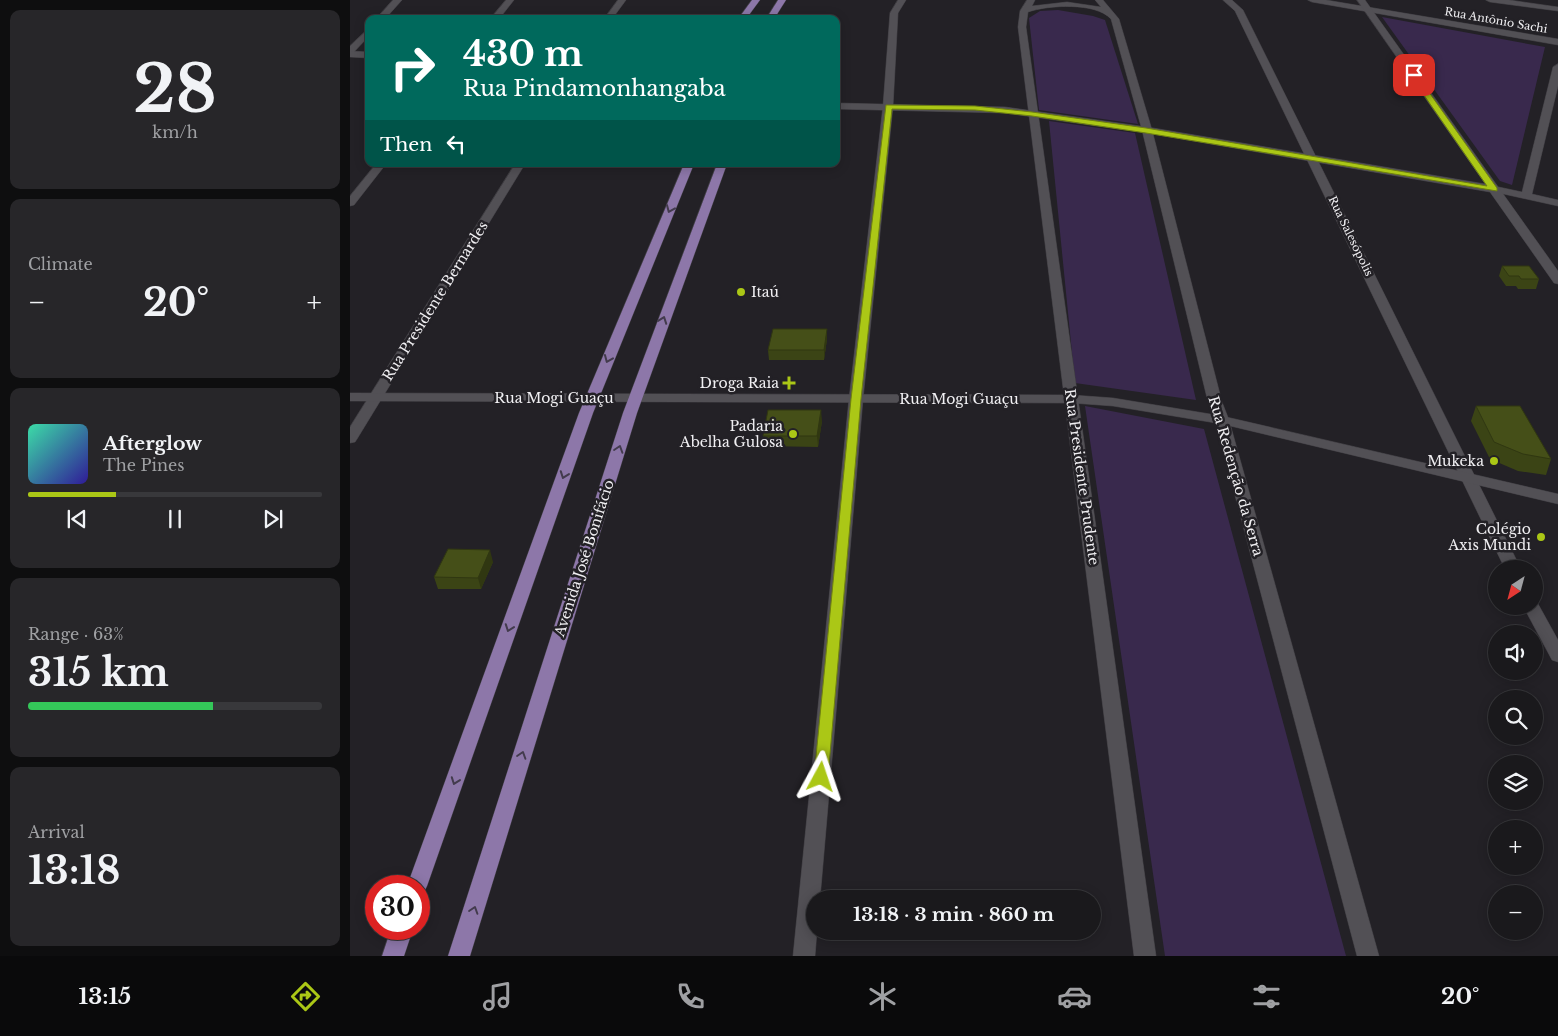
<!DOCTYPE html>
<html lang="en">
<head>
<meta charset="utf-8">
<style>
	:root { --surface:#1a191c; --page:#272629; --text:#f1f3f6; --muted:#9fa0a3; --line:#38383b; --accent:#abc716 }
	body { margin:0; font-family:"Libre Baskerville",serif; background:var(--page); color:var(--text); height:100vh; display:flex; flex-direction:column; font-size:19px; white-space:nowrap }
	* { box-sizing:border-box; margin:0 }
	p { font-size:16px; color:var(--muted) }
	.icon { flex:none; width:28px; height:28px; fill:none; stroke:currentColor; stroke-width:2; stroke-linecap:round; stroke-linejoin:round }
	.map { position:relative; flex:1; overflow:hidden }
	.sheet { display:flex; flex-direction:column; gap:10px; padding:10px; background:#0e0e0f; width:350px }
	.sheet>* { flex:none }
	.top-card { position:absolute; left:15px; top:15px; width:475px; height:152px; border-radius:10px; box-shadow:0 2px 12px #0003,0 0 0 1px var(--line); background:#00695c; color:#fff; overflow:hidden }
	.needle { width:32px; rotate:216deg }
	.fabs { position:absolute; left:1138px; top:560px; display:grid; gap:10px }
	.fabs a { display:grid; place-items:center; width:55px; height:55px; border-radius:50%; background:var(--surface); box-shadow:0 2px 12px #0003,0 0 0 1px var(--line); font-size:25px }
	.speed { position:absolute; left:15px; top:875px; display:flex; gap:10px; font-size:25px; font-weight:700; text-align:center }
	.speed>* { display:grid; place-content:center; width:65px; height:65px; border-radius:50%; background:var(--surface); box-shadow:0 2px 12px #0003,0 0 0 1px var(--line); line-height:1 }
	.speed .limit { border:8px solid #d22; background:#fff; color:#111 }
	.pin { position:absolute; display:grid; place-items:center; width:42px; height:42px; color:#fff; margin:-21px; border-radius:10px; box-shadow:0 2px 8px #0006 }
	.me { position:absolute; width:55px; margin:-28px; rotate:5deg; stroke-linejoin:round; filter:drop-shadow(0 0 4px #0008) }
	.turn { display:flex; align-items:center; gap:18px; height:105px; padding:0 15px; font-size:22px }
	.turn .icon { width:65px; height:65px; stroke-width:2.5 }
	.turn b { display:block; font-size:35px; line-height:42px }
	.then { display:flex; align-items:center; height:48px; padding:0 15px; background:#0003; gap:10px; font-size:19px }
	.big { font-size:38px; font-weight:700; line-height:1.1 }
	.sheet .widget { flex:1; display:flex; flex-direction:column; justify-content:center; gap:8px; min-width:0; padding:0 18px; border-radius:10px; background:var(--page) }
	.sheet .dial { align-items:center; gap:0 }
	.dial b { font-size:65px; line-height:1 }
	.song { display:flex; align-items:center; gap:15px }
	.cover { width:60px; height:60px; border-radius:8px; background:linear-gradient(135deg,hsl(160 70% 55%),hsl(250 70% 35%)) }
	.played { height:5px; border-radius:2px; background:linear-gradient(90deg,var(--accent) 30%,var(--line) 30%) }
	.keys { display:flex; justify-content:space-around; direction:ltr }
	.heat { display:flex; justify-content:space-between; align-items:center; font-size:28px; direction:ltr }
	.charge { height:8px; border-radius:4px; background:linear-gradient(90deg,#34c759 63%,var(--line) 0) }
	.trip { position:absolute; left:456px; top:890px; width:295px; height:50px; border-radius:25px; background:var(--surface); box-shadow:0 2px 12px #0003,0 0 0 1px var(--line); font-weight:700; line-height:50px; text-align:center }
	.menu { display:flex; height:80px; justify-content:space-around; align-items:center; background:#0a0a0b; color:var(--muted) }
	.menu .icon { width:35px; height:35px }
	.menu .active { color:var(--accent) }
	.menu b { font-size:22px; color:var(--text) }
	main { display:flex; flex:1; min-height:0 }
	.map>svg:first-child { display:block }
</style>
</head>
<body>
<main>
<section class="sheet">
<div class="widget dial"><b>28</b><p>km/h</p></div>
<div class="widget"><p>Climate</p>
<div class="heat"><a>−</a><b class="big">20°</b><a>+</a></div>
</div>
<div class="widget">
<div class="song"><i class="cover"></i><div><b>Afterglow</b><p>The Pines</p></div></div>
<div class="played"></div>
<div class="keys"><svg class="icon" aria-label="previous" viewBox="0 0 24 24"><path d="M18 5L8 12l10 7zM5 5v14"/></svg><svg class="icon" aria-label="pause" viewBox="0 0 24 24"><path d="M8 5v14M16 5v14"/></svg><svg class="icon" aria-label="next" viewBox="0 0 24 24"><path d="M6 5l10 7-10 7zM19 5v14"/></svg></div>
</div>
<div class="widget"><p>Range · 63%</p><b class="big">315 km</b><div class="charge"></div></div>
<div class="widget"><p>Arrival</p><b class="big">13:18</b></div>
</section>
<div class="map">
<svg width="1208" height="956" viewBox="0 0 1208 956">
	<rect width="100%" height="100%" fill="#232126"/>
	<g fill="#39294d">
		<path d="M708 10 743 16 755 20 788 124 689 110 679 18 690 11Z"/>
		<path d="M1032 17 1195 47 1162 185 1150 181Z"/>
		<path d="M699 121 785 133 846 400 725 383Z"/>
		<path d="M735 406 854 429 996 956H815Z"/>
	</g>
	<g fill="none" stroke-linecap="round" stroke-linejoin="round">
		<g stroke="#3e3c41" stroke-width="1">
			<g id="street">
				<path d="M43 0H52L35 19H26Z"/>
				<path d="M268 0H276L262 19H254Z"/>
				<path d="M548 0H556L548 13 543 106 513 399 470 899H465V931H467L465 956H443L499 399 533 106 540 13Z"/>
				<path d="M677 0H685L682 6 717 2 751 7 745 0H753L769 19 802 130 872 402 879 420 1029 956H1007L865 420 858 402 792 130 761 19C746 2 698 5 678 12L676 27 806 956H784L668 27 670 11Z"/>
				<path d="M873 0H882L893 10 1171 569H1155L885 11Z"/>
				<path d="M958 0H976L1208 39V45L962 2Z"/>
				<path d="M1136 0H1159L1208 7V11L1140 2Z"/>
				<path d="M19 28V36L3 53 0 54V46Z"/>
				<path d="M1208 64V86L1182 194 1208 200V206L1140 191 1139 189 1140 187 1144 186 1172 192 1203 67Z"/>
				<path d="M165 164H175L7 439 5 442 0 443V427Z"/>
				<path d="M1184 601 1187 602 1208 640V662L1202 660 1173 606H1184Z"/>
			</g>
		</g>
		<g stroke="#3e3c41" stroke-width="1">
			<g id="secondary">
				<path d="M156 0H164L149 19H140Z"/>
				<path d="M1007 0H1015L1208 271V284L1204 283 1140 192 797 133 655 113 486 109V103L655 107 797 127 1135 184Z"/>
				<path d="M0 51 19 52V58L0 57Z"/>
				<path d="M26 164H36L4 205 0 206V196Z"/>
				<path d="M0 393 722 395 763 398 872 416 1208 494V504L872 424 763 406 722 403 0 401Z"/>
			</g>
		</g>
		<g stroke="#3e3c41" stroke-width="1">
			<g id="primary">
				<path d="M402 0H410L396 19H388Z"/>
				<path d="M428 0H436L424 19H416Z"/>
				<path d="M334 164H344L243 413 77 886 74 892 69 894V886H57L229 413Z"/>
				<path d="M367 164H377L287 413 120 956H98L273 413Z"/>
				<path d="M41 929H63L54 956H32Z"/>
			</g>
		</g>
		<use href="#street" fill="#525055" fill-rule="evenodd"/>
		<use href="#secondary" fill="#525055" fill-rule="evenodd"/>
		<use href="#primary" fill="#8d77a9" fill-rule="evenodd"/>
	</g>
	<g fill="#3b4415">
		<path d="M1152 266 1189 279 1186 289H1168L1166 286H1156L1149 276Z"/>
		<path d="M477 339 474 360H419L418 350Z"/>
		<path d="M1126 406 1201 459 1196 475 1168 471 1140 459 1121 421Z"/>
		<path d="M472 421 468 447 414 446 413 436Z"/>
		<path d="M143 562 131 589H88L84 577Z"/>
	</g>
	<g fill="#303711">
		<path d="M477 329V339L474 360V350Z"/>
		<path d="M471 410 472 421 468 447 467 436Z"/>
		<path d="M140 550 143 562 131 589 128 578Z"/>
	</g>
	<g fill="#454f18" stroke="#303711">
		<path d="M1152 266H1179L1189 279H1171L1169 276H1159Z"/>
		<path d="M423 329H477L474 350H418Z"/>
		<path d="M1126 406H1170L1201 459 1173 454 1144 442Z"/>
		<path d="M418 410H471L467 436H413Z"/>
		<path d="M98 549 140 550 128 578 84 577Z"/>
	</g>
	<defs><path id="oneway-chevron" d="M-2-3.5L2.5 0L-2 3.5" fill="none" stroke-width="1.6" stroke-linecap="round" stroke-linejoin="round" transform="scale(1.25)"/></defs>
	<g stroke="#433b4d">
		<use href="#oneway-chevron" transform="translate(320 209) rotate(113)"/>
		<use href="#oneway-chevron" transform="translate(313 320) rotate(-70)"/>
		<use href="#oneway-chevron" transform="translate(258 359) rotate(113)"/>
		<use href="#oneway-chevron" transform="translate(269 449) rotate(-72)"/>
		<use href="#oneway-chevron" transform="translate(214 475) rotate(110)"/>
		<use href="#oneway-chevron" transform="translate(159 628) rotate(110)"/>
		<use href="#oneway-chevron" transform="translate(172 755) rotate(-72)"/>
		<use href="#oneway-chevron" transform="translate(105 781) rotate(110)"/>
		<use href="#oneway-chevron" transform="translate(124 910) rotate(-72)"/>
	</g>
	<path fill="#abc716" stroke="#6f810e" d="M1064 73 1066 74 1147 188V191L796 133 682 116 625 110 542 109 511 399 478 777 476 781 471 783 466 781 464 777 501 399 536 105 625 106 682 112 796 128 1137 186 1060 75Z"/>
	<g fill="#abc716" stroke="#232126" stroke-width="2">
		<circle cx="391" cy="292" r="5"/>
		<path d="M436.5 375.5h5v5h5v5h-5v5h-5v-5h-5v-5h5z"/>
		<circle cx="443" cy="434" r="5"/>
		<circle cx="1144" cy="461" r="5"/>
		<circle cx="1191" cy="537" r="5"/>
	</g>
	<g text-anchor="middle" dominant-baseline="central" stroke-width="5" stroke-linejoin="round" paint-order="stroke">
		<g font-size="11" fill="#f0eff2" stroke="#232126">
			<text transform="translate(1146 20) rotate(10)">Rua Antônio Sachi</text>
			<text transform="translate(1001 236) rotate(64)">Rua Salesópolis</text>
		</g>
		<g font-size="14" fill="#f0eff2" stroke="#232126" text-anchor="end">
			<text x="401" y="292" text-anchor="start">Itaú</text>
			<text x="429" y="383">Droga Raia</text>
			<text x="433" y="426">Padaria<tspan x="433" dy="16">Abelha Gulosa</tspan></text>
			<text x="1134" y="461">Mukeka</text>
			<text x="1181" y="529">Colégio<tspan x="1181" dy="16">Axis Mundi</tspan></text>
		</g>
		<g font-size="14" fill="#f0eff2" stroke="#232126">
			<text transform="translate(85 301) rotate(-58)">Rua Presidente Bernardes</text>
			<text x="204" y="398">Rua Mogi Guaçu</text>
			<text x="609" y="399">Rua Mogi Guaçu</text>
			<text transform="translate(886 476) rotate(74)">Rua Redenção da Serra</text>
			<text transform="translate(732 477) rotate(82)">Rua Presidente Prudente</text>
			<text transform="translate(234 558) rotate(-72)">Avenida José Bonifácio</text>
		</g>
	</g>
</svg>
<div class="fabs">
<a><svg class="needle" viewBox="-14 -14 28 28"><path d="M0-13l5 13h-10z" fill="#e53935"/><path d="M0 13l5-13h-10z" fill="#9fa0a3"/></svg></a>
<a><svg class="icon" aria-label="sound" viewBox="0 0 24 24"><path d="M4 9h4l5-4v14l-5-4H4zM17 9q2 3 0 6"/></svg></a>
<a><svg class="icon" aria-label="search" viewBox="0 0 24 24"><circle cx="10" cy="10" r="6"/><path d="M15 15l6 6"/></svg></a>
<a><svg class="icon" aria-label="layers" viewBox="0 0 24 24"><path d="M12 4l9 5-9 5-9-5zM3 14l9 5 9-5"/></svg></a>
<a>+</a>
<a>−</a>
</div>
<div class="speed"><div class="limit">30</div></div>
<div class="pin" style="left:1064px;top:75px;background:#d93025"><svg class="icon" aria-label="arrive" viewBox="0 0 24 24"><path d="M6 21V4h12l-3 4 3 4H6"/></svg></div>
<svg class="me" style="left:471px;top:777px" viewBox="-20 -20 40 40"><path d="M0-17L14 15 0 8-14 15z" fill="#abc716" stroke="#fff" stroke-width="4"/></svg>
<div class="trip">13:18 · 3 min · 860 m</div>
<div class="top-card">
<div class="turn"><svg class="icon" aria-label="right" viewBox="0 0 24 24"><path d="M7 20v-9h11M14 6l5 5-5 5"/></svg><div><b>430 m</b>Rua Pindamonhangaba</div></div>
<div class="then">Then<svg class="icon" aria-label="left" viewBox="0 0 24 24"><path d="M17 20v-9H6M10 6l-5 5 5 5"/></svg></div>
</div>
</div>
</main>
<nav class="menu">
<b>13:15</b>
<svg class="icon active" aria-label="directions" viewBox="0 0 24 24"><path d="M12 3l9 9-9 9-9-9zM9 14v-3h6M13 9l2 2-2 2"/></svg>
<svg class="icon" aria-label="music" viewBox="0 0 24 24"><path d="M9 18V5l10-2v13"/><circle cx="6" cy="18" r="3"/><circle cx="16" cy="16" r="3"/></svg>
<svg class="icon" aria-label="phone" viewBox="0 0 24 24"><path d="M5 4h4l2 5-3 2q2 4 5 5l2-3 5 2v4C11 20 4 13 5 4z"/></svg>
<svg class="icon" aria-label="climate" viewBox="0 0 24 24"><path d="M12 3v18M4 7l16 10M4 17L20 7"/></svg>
<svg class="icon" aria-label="car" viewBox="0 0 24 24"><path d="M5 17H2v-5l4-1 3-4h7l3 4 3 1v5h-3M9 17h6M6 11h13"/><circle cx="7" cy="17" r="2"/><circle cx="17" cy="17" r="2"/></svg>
<svg class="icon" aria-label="filters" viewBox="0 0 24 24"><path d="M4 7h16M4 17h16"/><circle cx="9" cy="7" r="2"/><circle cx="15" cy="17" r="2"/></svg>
<b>20°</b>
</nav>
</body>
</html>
